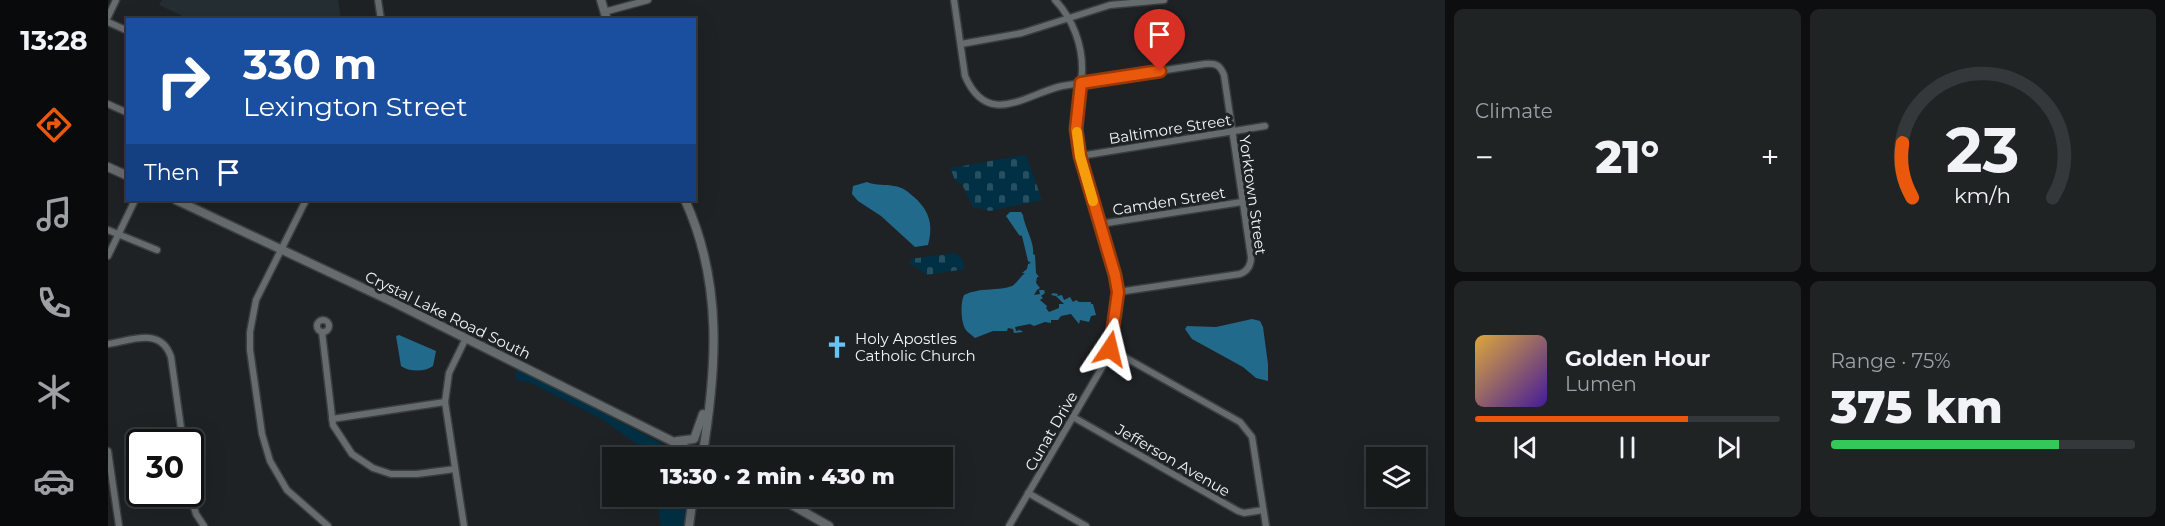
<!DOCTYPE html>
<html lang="en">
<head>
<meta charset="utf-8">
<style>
	:root { --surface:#161a1b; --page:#1f2324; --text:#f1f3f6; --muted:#9ea1a3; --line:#35383a; --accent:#ea580c }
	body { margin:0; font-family:Montserrat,sans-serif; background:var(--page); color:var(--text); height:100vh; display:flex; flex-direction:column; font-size:22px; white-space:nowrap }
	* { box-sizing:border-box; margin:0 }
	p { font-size:20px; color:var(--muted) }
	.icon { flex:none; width:33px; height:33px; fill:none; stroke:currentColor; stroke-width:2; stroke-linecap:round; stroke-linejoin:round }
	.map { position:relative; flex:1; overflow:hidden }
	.drawer { display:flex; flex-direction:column; gap:9px; padding:9px; background:#0c0e0f; width:720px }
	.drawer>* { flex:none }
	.top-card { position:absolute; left:18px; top:18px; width:570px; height:183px; border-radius:0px; box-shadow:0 6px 24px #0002,0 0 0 2px var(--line); background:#1a4fa0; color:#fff; overflow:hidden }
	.controls { position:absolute; left:1258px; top:447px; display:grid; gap:12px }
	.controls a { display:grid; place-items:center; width:60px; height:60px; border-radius:0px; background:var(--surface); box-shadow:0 6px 24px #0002,0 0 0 2px var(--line); font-size:30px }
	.speed { position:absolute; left:18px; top:429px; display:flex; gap:12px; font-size:30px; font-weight:700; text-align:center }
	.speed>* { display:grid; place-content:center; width:78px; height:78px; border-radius:50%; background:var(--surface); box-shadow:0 6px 24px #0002,0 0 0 2px var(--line); line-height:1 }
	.speed .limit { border:3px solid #111; border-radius:9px; background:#fff; color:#111 }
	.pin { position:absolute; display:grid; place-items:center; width:51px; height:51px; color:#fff; margin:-62px -26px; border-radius:50% 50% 50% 0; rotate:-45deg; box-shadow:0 0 6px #0007 }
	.pin .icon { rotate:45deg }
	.me { position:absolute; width:66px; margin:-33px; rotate:10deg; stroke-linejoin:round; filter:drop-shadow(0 0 4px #0008) }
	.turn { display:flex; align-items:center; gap:21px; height:126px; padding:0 18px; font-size:27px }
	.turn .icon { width:78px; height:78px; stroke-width:2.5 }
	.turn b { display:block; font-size:42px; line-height:51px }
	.then { display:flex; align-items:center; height:57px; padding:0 18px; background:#0003; gap:12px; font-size:22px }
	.big { font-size:45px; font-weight:800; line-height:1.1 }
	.drawer .widget { flex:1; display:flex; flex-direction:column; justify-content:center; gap:9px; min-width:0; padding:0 21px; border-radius:9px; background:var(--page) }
	.drawer .dial { align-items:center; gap:0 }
	.dial svg { height:156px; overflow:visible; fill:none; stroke:var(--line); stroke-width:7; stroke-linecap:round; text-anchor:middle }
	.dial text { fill:var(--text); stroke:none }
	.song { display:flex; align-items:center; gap:18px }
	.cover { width:72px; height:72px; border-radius:9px; background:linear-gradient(135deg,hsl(40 70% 55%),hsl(260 70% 35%)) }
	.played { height:6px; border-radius:3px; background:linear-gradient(90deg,var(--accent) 70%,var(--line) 70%) }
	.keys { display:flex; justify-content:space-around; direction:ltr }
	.heat { display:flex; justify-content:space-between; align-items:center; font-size:33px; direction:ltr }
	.charge { height:9px; border-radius:4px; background:linear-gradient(90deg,#34c759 75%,var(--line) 0) }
	.drawer .tiles { flex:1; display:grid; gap:9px; grid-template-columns:repeat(2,1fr) }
	.trip { position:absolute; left:494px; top:447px; width:351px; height:60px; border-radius:0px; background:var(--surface); box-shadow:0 6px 24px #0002,0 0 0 2px var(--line); font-weight:800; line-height:60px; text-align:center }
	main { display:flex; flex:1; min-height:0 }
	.tab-bar { display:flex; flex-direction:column; width:108px; justify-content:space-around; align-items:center; background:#090a0b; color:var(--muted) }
	.tab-bar .icon { width:42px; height:42px }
	.tab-bar .on { color:var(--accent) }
	.tab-bar b { font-size:27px; color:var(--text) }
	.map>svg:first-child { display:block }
</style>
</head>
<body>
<main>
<nav class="tab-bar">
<b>13:28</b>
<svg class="icon on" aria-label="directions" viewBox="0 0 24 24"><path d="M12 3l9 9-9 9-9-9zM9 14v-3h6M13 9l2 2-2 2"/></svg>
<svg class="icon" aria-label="music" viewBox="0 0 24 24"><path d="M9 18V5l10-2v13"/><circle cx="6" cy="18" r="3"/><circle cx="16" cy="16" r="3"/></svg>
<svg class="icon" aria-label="phone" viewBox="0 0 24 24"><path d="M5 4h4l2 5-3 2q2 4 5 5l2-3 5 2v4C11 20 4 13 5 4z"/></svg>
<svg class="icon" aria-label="climate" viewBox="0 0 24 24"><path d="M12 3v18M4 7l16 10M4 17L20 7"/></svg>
<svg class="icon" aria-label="car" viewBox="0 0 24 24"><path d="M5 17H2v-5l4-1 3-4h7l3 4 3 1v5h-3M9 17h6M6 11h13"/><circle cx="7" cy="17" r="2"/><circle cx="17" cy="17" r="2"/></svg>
</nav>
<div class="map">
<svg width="1337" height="526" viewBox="0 0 1337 526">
	<defs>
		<pattern id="cemetery-stones" width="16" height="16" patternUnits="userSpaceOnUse" patternTransform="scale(1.5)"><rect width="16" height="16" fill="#013044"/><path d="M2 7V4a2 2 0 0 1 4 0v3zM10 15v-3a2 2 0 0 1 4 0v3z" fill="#264f60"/></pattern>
	</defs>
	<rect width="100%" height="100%" fill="#1e2224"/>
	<path fill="#242e33" d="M54 0H230L233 19H81L51 5Z"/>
	<g fill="#013044">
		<path d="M408 367 575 455 579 457H541L540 452 492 418 423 383 408 380Z"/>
		<path d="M548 497H581L576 526H553Z"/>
	</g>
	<g fill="url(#cemetery-stones)">
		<path d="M918 155 934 200 882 211 865 207 854 184 848 182 842 168Z"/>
		<path d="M846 253 854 258 857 269 819 275 802 263V259Z"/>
	</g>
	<g fill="#226a8b">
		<path d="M759 182C768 186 778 184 786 186 795 187 800 192 806 197 823 212 825 227 820 245L807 247 773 216 750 201 744 194 745 186Z"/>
		<path d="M902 212H913L915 215C916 226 927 243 925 254L927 255 928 273 931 277H929L928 283 932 288 929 290 926 295 932 294 931 290H936L937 293 933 296 935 298 932 300 939 306 938 308 941 312 951 308V304H956L948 296 943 295 945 293 950 294 949 296 954 295 956 300 962 297 965 302 968 300 971 302H983V304H985L988 315 983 316 981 322 972 320 971 324 963 314 953 316 950 320H943V323L937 322 926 326 922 324 907 327 908 331 912 330 915 332 906 333 905 329 900 328 899 331H885L867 338C864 335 859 332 858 330 853 324 852 303 856 295 872 287 892 291 904 286 909 283 912 277 917 273H914L919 269 920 264 923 263 920 261 914 236 911 235 898 216Z"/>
		<path d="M1144 319 1152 321 1155 327 1160 364V381L1148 378 1135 367 1084 339 1077 329 1079 326 1108 327Z"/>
		<path d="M291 335 328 351 325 366C317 372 301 372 293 366L288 336Z"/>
	</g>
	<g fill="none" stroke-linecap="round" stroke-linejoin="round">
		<g stroke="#3b3e40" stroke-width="9">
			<g id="street">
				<path d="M270 0 273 20"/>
				<path d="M846 0 857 76C880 129 918 94 954 86L1097 64C1108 63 1112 65 1116 75L1143 257C1143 265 1140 271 1132 274L1010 292"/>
				<path d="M496 12 540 0"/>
				<path d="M0 17 8 0"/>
				<path d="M0 22 20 31"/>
				<path d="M853 44 914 33 1002 5 1056 0"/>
				<path d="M0 104 20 113"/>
				<path d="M972 156 1157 126"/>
				<path d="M198 200 148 300 142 332V350L154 434 162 461 179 490 220 526"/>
				<path d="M992 224 1134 202"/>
				<path d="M0 230 49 250"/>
				<path d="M0 256 27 200"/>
				<circle cx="215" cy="326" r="6"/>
				<path d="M214 332 225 425 244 454 265 468 283 474H309L347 469"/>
				<path d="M0 344C25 340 53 327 63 357L75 442"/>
				<path d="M1002 349 1132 422 1144 437 1158 526"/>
				<path d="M965 417 1130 511 1136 513 1155 510"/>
				<path d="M224 419 337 402"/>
				<path d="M0 451 11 526"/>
				<path d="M920 493 978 526"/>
				<path d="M82 494 88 514 96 526"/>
				<path d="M356 526 337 402 341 373 358 338"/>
				<path d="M901 526 996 364C1008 336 1012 304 1007 275L972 156C971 147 969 137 968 128 968 109 973 91 974 72 975 46 965 19 947 0"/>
			</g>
		</g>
		<g stroke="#3b3e40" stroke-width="11">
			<g id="secondary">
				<path d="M493 0 499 20"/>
				<path d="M0 167 20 176"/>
				<path d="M68 200 287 303 598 458"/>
				<path d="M577 200C615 283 609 369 594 458"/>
				<path d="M569 441 586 439 595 414"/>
				<path d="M668 496 721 526"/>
				<path d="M581 526 585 496"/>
			</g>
		</g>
		<use href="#street" stroke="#666b6d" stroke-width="6"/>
		<use href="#secondary" stroke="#666b6d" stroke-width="8"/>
	</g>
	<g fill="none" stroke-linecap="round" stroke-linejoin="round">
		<g stroke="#983908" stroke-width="15">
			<path id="route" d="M1002 349 1010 292 1007 275 972 156 968 129 973 83 1052 71"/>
		</g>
		<use href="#route" stroke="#ea580c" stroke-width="10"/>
		<path stroke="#f59e0b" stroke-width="10" d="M969 132 972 156 985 201"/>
	</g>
	<defs>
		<g id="church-bare" transform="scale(1.8)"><path d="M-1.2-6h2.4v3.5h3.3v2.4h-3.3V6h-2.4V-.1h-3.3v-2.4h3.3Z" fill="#69c3f1" stroke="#1e2224" stroke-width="2.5" paint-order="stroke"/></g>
	</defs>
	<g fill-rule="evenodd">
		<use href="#church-bare" x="729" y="347"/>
	</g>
	<g text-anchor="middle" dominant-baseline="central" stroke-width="6" stroke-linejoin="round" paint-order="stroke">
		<g font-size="15" fill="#f2f5f7" stroke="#1e2224">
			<text transform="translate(1062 129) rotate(-9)">Baltimore Street</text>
			<text transform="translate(1145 195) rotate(82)">Yorktown Street</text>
			<text transform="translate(1061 201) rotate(-9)">Camden Street</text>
			<text transform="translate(340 315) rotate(26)">Crystal Lake Road South</text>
			<text transform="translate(943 431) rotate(-60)">Cunat Drive</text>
			<text transform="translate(1065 460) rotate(30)">Jefferson Avenue</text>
		</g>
		<g font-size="15" fill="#f2f5f7" stroke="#1e2224" text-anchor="start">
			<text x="747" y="338">Holy Apostles<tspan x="747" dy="17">Catholic Church</tspan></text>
		</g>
	</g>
</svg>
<div class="controls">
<a><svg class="icon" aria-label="layers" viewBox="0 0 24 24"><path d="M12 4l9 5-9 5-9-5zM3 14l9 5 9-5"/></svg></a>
</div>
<div class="speed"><div class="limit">30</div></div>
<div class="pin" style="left:1052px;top:71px;background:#d93025"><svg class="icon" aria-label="arrive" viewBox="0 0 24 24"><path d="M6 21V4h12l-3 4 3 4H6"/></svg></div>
<svg class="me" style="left:1002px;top:349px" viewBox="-20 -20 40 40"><path d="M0-17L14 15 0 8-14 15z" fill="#ea580c" stroke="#fff" stroke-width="4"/></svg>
<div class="trip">13:30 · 2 min · 430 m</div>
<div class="top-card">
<div class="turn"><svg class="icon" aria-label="right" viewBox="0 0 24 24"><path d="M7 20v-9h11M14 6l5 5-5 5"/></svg><div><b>330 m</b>Lexington Street</div></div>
<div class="then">Then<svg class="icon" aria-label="arrive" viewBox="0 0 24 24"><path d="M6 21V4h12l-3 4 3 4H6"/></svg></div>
</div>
</div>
<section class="drawer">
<div class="tiles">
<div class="widget"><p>Climate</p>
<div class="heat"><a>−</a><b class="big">21°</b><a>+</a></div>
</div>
<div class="widget dial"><svg viewBox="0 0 100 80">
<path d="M14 69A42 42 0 1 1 86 69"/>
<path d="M14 69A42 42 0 0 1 9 41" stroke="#ea580c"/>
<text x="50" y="56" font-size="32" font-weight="700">23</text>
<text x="50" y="72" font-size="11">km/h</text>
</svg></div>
<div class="widget">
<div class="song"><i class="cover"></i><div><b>Golden Hour</b><p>Lumen</p></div></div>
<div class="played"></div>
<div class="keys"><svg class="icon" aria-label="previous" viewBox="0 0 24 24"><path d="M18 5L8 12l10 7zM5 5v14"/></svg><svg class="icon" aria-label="pause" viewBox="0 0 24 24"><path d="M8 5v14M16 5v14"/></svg><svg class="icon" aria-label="next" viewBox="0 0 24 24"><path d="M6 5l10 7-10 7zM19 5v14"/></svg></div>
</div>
<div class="widget"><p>Range · 75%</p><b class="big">375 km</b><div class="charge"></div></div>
</div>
</section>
</main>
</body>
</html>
